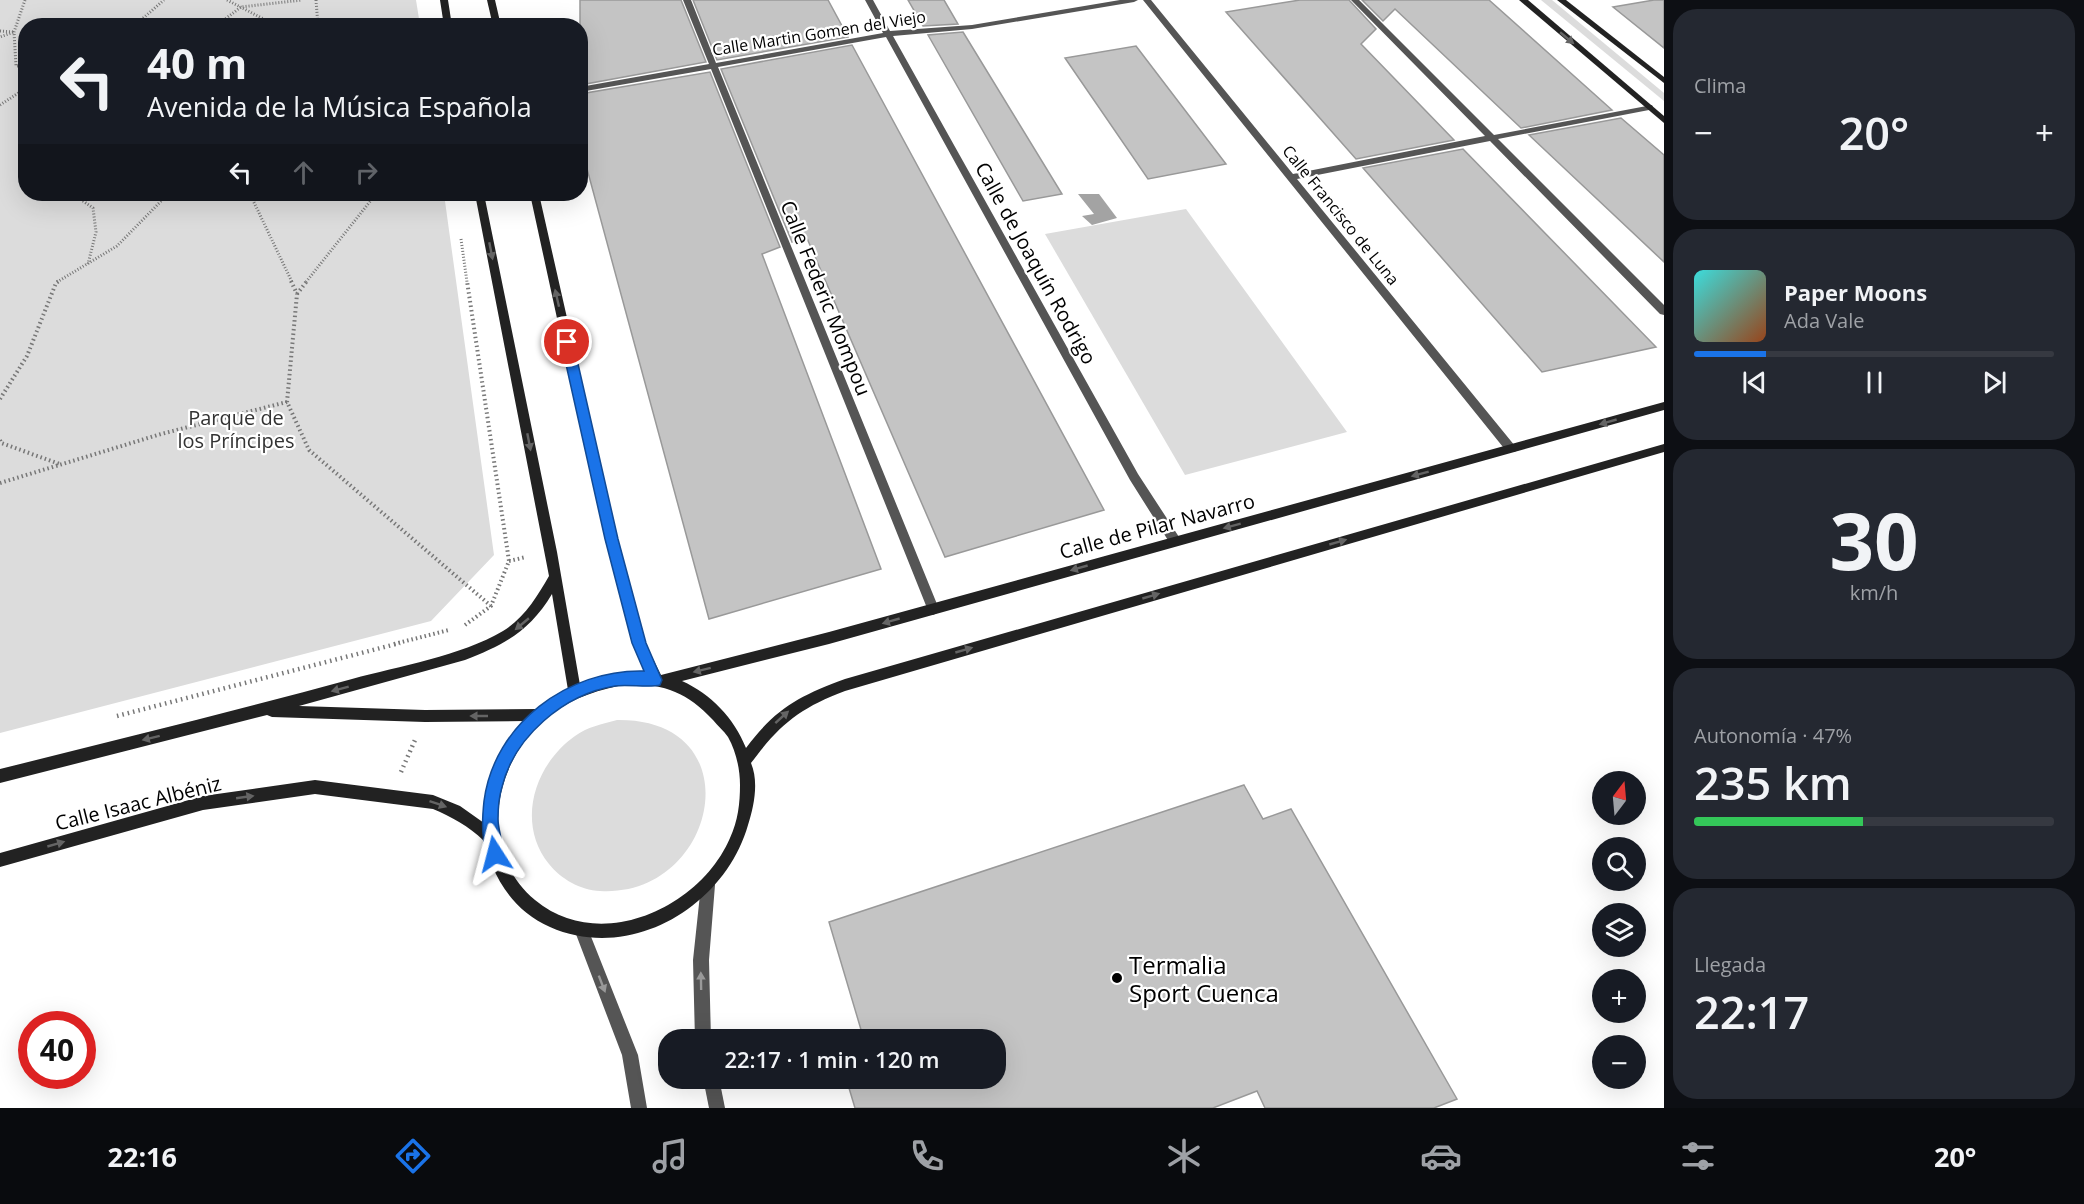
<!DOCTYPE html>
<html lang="es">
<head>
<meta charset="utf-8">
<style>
	:root { --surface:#171b24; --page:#242831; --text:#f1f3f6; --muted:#9ea1a6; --line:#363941; --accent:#1a73e8 }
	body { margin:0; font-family:"Open Sans",sans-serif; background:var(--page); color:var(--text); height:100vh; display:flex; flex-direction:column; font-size:22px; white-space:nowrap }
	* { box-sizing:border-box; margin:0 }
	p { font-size:20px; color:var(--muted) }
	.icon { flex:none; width:33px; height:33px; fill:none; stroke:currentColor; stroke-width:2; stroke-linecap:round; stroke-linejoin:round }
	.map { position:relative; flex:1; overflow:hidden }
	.sheet { display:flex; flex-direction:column; gap:9px; padding:9px; background:#0d0f14; width:420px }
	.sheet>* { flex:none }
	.banner { position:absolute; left:18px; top:18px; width:570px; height:183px; border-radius:24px; box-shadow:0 6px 24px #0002; background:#171b24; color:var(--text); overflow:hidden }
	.needle { width:39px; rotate:16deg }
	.fabs { position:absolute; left:1592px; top:771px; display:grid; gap:12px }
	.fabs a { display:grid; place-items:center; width:54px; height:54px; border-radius:50%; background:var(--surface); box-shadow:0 6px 24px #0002; font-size:30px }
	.speed { position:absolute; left:18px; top:1011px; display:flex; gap:12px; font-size:30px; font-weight:700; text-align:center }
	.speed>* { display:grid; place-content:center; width:78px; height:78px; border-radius:50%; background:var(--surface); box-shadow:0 6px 24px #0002; line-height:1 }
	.speed .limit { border:9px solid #d22; background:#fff; color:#111 }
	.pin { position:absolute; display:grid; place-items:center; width:51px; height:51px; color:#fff; margin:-26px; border:3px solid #fff; border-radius:50%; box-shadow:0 2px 6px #0007 }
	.me { position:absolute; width:66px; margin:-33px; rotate:351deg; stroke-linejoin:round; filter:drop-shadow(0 0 4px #0008) }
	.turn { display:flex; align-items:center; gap:21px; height:126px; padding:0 30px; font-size:27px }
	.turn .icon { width:78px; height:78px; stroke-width:2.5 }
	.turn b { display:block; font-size:42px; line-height:51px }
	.lanes { display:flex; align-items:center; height:57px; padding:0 30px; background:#0003; justify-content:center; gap:30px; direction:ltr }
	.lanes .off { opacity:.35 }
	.big { font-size:45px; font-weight:600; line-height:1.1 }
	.sheet .widget { flex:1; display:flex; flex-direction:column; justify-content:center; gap:9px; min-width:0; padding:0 21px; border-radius:24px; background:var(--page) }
	.sheet .dial { align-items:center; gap:0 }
	.dial b { font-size:78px; line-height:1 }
	.song { display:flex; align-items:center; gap:18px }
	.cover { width:72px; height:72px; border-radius:9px; background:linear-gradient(135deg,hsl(180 70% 55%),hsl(20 70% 35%)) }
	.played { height:6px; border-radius:3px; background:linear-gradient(90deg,var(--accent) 20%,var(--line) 20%) }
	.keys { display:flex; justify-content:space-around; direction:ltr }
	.heat { display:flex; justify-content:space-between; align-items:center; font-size:33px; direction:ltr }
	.charge { height:9px; border-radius:4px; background:linear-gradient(90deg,#34c759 47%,var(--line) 0) }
	.trip { position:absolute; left:658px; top:1029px; width:348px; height:60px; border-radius:24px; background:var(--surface); box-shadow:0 6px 24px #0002; font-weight:600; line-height:60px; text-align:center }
	.dock { display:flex; height:96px; justify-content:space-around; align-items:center; background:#090b0e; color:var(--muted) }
	.dock .icon { width:42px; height:42px }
	.dock .on { color:var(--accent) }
	.dock b { font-size:27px; color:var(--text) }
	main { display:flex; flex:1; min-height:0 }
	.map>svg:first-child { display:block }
</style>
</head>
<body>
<main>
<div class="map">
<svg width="1664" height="1108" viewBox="0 0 1664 1108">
	<rect width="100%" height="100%" fill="#fff"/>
	<g fill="#dcdcdc">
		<path d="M0 0H416L420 25 26 26V194H444L494 555 431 621 0 733Z"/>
		<path d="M1541 0H1552L1664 93V101Z"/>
		<path d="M1186 209 1347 432 1185 475 1045 234Z"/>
		<path d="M617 720C755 718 718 898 600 891 580 890 561 879 549 864 516 823 534 765 575 736 587 727 602 724 617 720Z"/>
	</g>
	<path fill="#a3a3a3" d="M1078 194H1099L1117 218 1092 225 1082 216 1094 214Z"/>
	<g fill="#c4c4c4" stroke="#999" stroke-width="1.5">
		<path d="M580 0H681L706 62 580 85Z"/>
		<path d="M693 0H828L848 37 717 60Z"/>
		<path d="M908 0H944L958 24 923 26Z"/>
		<path d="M1300 0H1349L1376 29 1361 44 1454 140 1356 159 1226 12Z"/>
		<path d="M1362 0H1489L1612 110 1521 128 1395 9 1383 21Z"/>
		<path d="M1654 0H1664V48L1613 7Z"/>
		<path d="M963 32 1062 194 1023 201 928 35Z"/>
		<path d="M852 45 1104 510 945 557 806 236 792 242 721 69Z"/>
		<path d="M1136 46 1226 164 1148 179 1065 58Z"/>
		<path d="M710 72 780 247 762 254 881 569 709 619 580 143V94Z"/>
		<path d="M1621 118 1664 155V262L1529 135Z"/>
		<path d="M1463 149 1656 347 1542 372 1363 168Z"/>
		<path d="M1244 785 1263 819 1291 809 1457 1099 1434 1108H1265L1257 1091 1213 1108H855L846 1078H996V1040H844L862 1033 829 922Z"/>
	</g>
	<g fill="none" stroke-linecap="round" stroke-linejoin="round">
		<g stroke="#777" stroke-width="3" stroke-dasharray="1 2" stroke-linecap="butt">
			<path d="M25 0 14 32 16 66H26"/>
			<path d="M227 0 277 26"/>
			<path d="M316 0 318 26"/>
			<path d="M134 26 164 0"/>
			<path d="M216 26 241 7 302 0"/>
			<path d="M0 31 14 32 0 37"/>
			<path d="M0 105 26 88"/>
			<path d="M73 194 93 208 96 232 88 264"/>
			<path d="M250 194 292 282"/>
			<path d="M461 239 467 282"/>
			<path d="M57 282 117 246 168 194"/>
			<path d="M306 282 376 194"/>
		</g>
		<g stroke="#777" stroke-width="4" stroke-dasharray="1.5 3" stroke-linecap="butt">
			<path d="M291 281 297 294 287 402 309 450 491 606"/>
			<path d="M297 294 307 281"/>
			<path d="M0 399 27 356 56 283 59 281"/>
			<path d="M0 440 1 443 60 464"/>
			<path d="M0 483 161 434 287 402"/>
			<path d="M509 561 526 557"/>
			<path d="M465 625 491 606 509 561 467 281"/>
			<path d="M394 644 449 630"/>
		</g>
		<g stroke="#777" stroke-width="4.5" stroke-dasharray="1.5 4" stroke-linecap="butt">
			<path d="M117 716 400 643"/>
			<path d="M401 772 415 740"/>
		</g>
		<g fill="#555" fill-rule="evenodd">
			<path d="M683 0H691L716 63 883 33 865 0H873L890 31 972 25 1120 0H1138L1134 2 972 29 893 36 1138 474 1179 537 1181 541 1179 545H1171L1130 480 886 37 718 67 939 609 937 613 933 615 929 613 711 69 580 92V87L709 64Z"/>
			<path d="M1143 0H1151L1293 174 1485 136 1351 0H1359L1494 135 1652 105 1653 107 1649 110 1498 139 1664 305V315L1660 314 1490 141 1297 179 1515 446 1517 449 1515 452H1507Z"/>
			<path d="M708 878 713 880 715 885 709 960 711 1040H695L693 960 701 885 703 880Z"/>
			<path d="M581 922 586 924 638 1055 647 1108H631L622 1055 574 929 576 924Z"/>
			<path d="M703 1078H719L725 1108H709Z"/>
		</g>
		<g fill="#222" fill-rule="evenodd">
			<path d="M440 0H448L452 26H444Z"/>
			<path d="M487 0H495L501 26H493Z"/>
			<path d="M1519 0H1528L1664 116V123Z"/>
			<path d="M1557 0H1566L1664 77V83Z"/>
			<path d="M475 194H484L557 552 580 685C601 676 623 671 645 672L633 643 605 539 530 194H539L617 539 645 643 661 675 829 632 1664 402V410L829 644 682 681C711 694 734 718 746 748 776 708 799 696 845 679L1664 444V452L845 691C800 708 780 724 751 763 759 782 754 806 748 825 725 906 631 963 550 927 523 915 503 893 492 865 489 858 488 845 483 840 470 827 450 816 433 809L315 794 203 810 0 867V853L203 796 315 780 433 795 460 806 484 823C482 788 499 746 525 721L425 722 272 717 267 715 0 783V769C117 740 235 711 352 679 399 666 461 656 503 631 524 618 537 597 549 576ZM552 594 568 690 538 709 425 710 299 706 465 660C504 645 530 631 552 594ZM629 684C665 684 688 693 713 720 717 725 724 731 728 737 736 751 740 769 740 785 740 803 738 821 730 838 700 908 600 954 535 900 476 851 493 759 550 715 574 697 600 689 629 684Z"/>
		</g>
	</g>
	<defs><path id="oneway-solid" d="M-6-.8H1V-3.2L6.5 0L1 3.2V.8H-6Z" transform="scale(1.5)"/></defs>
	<g fill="#646464">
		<use href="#oneway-solid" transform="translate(1567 38) rotate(40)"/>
		<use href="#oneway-solid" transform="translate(491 251) rotate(79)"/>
		<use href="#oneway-solid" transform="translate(557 298) rotate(-103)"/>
		<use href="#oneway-solid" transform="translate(1608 422) rotate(164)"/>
		<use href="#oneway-solid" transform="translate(529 442) rotate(79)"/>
		<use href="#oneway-solid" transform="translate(1420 474) rotate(165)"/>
		<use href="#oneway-solid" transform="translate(1232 526) rotate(165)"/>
		<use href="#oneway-solid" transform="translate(1338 542) rotate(-16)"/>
		<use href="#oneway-solid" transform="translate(1079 568) rotate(164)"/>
		<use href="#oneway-solid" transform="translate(1151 596) rotate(-16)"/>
		<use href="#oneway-solid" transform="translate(891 621) rotate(164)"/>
		<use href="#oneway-solid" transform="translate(522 624) rotate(140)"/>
		<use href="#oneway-solid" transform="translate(964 650) rotate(-16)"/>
		<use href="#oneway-solid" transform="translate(702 670) rotate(166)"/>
		<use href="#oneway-solid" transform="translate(340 689) rotate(165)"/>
		<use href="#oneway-solid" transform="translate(479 716) rotate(180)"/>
		<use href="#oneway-solid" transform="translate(782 717) rotate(-42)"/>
		<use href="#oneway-solid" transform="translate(151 738) rotate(166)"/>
		<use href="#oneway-solid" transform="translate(245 797) rotate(-8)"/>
		<use href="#oneway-solid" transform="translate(438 804) rotate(19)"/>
		<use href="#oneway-solid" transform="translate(56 844) rotate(-16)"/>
	</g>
	<g fill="#999">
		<use href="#oneway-solid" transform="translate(701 981) rotate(-91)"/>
		<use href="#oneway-solid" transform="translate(602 984) rotate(69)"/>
	</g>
	<path fill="#1a73e8" stroke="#114b97" stroke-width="1.5" d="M567 337 573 342 618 539 646 643 662 680 660 685C651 688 627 684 615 686 564 694 514 737 502 787 499 797 498 809 498 819 498 832 506 847 500 860L495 862 489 860C481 841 482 820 484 801 494 724 568 669 644 671L632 643 605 539 561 342Z"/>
	<circle fill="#000" stroke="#fff" stroke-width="2" cx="1117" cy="978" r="6"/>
	<g text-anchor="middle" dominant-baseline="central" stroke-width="4.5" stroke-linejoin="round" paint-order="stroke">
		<g font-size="16" fill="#000" stroke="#fff">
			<text transform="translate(819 33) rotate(-9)">Calle Martin Gomen del Viejo</text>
			<text transform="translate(1341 215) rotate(51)">Calle Francisco de Luna</text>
		</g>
		<g font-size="20" fill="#000" stroke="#fff">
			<text transform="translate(1036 263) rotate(61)">Calle de Joaquín Rodrigo</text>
			<text transform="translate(826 298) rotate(68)">Calle Federic Mompou</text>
			<text transform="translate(1157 526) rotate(-15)">Calle de Pilar Navarro</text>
			<text transform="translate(138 803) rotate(-14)">Calle Isaac Albéniz</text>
		</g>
		<g font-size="20" fill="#333" stroke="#fff">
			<text x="236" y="417">Parque de<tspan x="236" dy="23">los Príncipes</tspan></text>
		</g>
		<g font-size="24" fill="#000" stroke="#fff" text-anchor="start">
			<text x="1129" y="964">Termalia<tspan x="1129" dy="28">Sport Cuenca</tspan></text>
		</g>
	</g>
</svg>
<div class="fabs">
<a><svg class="needle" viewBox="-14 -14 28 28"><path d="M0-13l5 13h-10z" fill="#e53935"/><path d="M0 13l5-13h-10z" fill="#9ea1a6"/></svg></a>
<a><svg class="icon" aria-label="search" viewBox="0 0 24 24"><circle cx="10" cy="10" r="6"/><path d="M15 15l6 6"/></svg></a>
<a><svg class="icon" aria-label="layers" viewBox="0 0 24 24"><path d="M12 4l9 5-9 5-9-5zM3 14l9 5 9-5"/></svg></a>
<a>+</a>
<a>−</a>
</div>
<div class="speed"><div class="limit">40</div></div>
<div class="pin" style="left:567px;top:342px;background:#d93025"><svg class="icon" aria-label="arrive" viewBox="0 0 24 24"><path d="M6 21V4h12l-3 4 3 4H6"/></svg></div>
<svg class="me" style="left:495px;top:854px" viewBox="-20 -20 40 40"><path d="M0-17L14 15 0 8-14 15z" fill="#1a73e8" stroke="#fff" stroke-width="4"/></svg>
<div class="trip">22:17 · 1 min · 120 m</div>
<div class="banner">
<div class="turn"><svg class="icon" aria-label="left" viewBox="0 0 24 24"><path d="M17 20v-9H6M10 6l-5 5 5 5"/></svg><div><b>40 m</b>Avenida de la Música Española</div></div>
<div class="lanes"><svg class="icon" aria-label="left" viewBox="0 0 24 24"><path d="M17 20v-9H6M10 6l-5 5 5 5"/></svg><svg class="icon off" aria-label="ahead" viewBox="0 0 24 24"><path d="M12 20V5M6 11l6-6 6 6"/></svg><svg class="icon off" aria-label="right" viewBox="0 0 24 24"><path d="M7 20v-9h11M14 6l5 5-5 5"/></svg></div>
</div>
</div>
<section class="sheet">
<div class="widget"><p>Clima</p>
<div class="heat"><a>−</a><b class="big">20°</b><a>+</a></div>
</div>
<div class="widget">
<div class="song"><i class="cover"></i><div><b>Paper Moons</b><p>Ada Vale</p></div></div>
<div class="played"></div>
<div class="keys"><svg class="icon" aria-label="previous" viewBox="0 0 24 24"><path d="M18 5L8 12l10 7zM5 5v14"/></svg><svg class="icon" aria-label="pause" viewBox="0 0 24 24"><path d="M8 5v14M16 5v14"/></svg><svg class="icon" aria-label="next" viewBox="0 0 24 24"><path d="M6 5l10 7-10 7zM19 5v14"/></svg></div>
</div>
<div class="widget dial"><b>30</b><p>km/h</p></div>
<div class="widget"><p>Autonomía · 47%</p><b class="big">235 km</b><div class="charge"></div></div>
<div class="widget"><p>Llegada</p><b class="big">22:17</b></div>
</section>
</main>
<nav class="dock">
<b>22:16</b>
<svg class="icon on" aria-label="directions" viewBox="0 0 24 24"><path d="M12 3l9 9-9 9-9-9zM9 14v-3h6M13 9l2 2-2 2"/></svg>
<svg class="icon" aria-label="music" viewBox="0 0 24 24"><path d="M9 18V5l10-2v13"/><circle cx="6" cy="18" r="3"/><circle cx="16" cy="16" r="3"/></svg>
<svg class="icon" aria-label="phone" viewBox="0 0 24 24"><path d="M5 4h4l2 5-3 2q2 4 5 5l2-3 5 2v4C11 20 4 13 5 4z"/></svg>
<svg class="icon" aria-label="climate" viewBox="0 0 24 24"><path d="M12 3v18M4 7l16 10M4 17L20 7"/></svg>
<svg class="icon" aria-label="car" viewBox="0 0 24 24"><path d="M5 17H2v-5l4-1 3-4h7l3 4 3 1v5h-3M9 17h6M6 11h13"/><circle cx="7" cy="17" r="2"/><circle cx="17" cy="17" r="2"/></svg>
<svg class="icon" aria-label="filters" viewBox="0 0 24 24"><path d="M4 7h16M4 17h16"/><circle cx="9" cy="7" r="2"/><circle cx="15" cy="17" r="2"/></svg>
<b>20°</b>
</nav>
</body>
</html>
